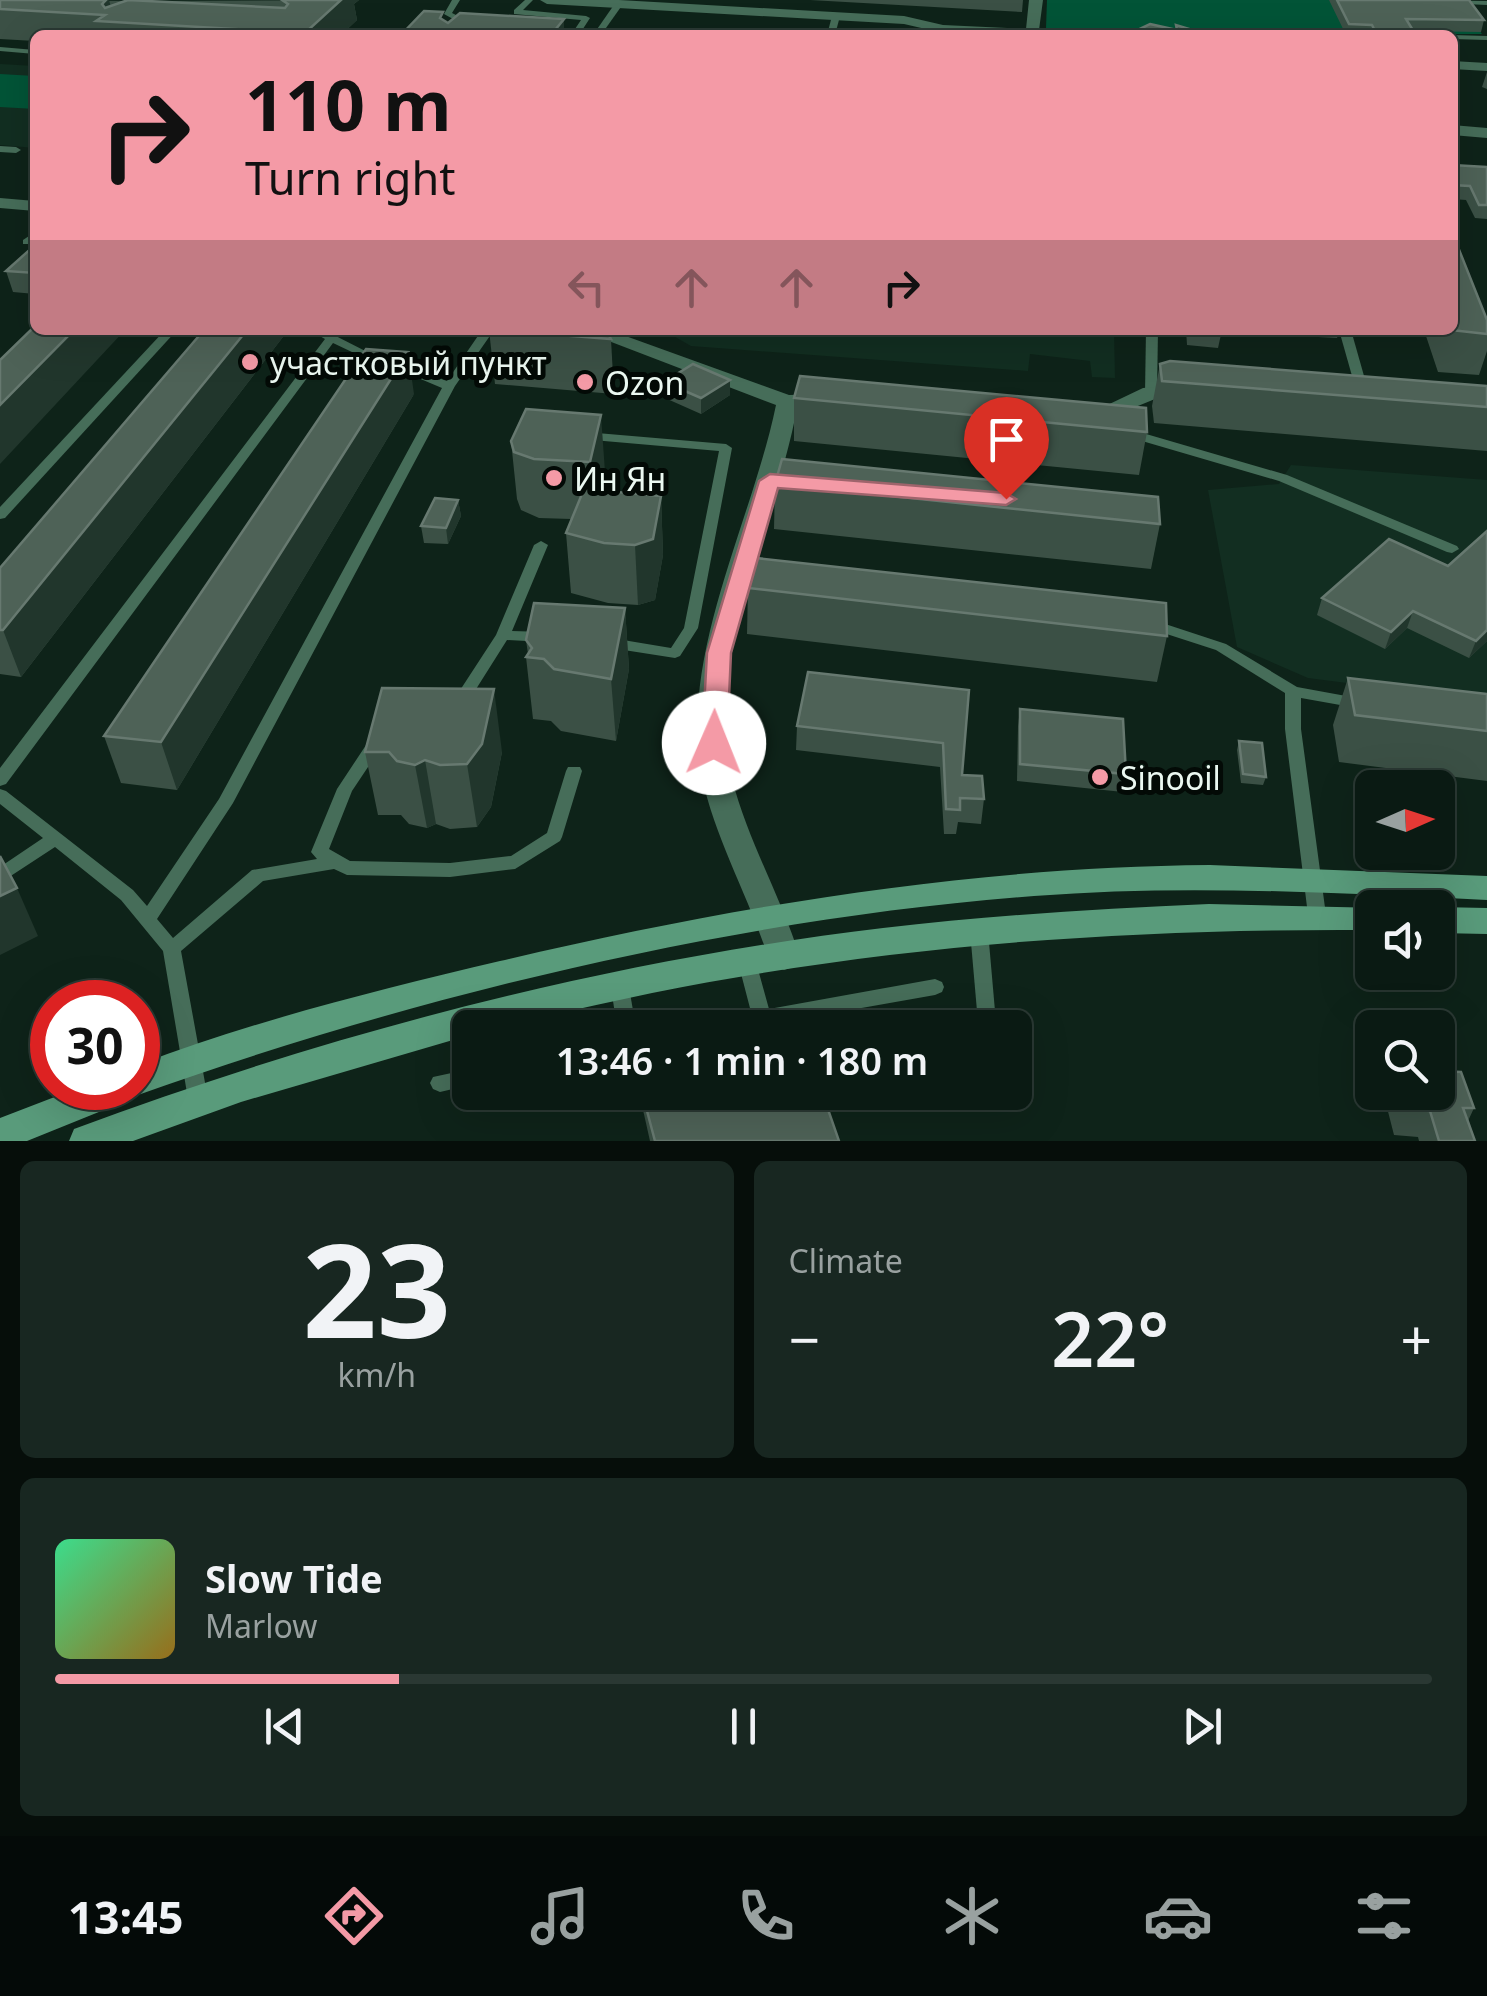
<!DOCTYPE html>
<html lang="en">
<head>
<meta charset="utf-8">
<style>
	:root { --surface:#0a1a13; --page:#182721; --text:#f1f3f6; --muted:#99a1a0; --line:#2a3833; --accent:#f49aa6 }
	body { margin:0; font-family:"Noto Sans",sans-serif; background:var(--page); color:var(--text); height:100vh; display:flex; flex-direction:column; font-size:38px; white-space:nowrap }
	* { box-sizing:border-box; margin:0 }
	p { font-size:32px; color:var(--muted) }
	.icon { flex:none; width:55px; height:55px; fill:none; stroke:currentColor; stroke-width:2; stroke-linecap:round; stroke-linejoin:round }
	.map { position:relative; height:1141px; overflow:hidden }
	.side { display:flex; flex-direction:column; gap:20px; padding:20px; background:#060e0a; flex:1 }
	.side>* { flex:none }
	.top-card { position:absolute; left:30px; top:30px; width:1428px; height:305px; border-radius:15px; box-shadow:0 10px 40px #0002,0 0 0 2px var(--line); background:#f49aa6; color:#111; overflow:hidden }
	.needle { width:65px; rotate:87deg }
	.tools { position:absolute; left:1355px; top:770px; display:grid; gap:20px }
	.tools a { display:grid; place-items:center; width:100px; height:100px; border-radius:15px; background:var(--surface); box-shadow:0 10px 40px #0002,0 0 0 2px var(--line); font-size:50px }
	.speed { position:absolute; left:30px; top:980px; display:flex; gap:20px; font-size:50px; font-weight:700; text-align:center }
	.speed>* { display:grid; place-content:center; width:130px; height:130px; border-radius:50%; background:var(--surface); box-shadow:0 10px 40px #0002,0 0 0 2px var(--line); line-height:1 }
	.speed .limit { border:15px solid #d22; background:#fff; color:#111 }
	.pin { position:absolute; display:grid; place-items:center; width:85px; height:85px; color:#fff; margin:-102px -42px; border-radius:50% 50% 50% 0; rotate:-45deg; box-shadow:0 0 10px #0007 }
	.pin .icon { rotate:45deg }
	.me { position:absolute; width:110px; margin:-55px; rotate:1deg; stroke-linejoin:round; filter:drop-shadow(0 0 8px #0008) }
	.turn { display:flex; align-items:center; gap:35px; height:210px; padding:0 50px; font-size:45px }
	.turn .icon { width:130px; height:130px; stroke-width:2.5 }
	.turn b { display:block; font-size:70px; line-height:85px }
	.lanes { display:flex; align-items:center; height:95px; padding:0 50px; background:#0003; justify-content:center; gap:50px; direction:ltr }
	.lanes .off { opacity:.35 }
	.big { font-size:75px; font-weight:600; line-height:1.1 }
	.side .widget { flex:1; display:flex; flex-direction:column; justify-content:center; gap:15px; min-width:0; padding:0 35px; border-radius:15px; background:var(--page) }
	.side .dial { align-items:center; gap:0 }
	.dial b { font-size:130px; line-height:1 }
	.song { display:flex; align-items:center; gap:30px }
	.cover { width:120px; height:120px; border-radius:15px; background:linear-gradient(135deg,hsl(150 70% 55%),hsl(40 70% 35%)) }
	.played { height:10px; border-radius:5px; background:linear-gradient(90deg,var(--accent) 25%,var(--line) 25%) }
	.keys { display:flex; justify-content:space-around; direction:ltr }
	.heat { display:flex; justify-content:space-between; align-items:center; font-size:55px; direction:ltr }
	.side .tiles { flex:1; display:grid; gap:20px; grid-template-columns:1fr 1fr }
	.widget:last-child { grid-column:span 2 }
	.trip { position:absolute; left:452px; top:1010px; width:580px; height:100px; border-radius:15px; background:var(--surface); box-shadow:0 10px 40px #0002,0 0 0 2px var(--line); font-weight:600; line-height:100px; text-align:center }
	.tab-bar { display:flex; height:160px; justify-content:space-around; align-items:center; background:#040a08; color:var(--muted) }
	.tab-bar .icon { width:70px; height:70px }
	.tab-bar .on { color:var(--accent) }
	.tab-bar b { font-size:45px; color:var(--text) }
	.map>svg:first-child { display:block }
</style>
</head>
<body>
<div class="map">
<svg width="1487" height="1141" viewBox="0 0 1487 1141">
	<rect width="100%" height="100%" fill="#0e2319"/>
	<g fill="#122e21">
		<path d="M0 64 35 66V148L0 145Z"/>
		<path d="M663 330H1114L1115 378 1092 377 1090 361 1030 354 1028 371 691 346Z"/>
		<path d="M1291 465 1487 480V701L1308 678 1237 647 1208 490 1279 484Z"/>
	</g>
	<g fill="#025437">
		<path d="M1047 0H1385L1464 10 1482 34 1179 35 1046 28Z"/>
		<path d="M0 74 35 76V109L0 107Z"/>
	</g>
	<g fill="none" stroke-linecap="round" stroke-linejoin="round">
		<g fill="#466d59" fill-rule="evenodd">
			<path d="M452 0H460L452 13 462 18 450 30 446 28 453 19 444 14Z"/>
			<path d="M525 0H533L523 10 586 16 590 18 579 35H571L581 20 514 14V10Z"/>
			<path d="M1417 0 1487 1V5L1421 2Z"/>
			<path d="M616 2 623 4 601 35H593Z"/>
			<path d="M836 14 840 16 835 35H827L832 16Z"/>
			<path d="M1451 35H1452L1487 36V40L1452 39Z"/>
			<path d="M0 47 35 50V54L0 51Z"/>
			<path d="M0 146 16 147 21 150 16 153 0 152Z"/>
			<path d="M35 232V240L31 244H23V240Z"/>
			<path d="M165 330H177L5 518 0 519V507Z"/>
			<path d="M309 330H324L383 360 381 362H373L333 343 6 784 0 786V768L325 339Z"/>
			<path d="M482 330H494L455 386 233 803 157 919 173 938 252 870 317 859 311 852 337 789 370 739H382L384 743 352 791 329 849 350 861 450 863 511 856 547 833 566 771 568 767H580L582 771 562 837 560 841 515 869 450 877 347 875 334 869 263 881 181 951 208 1099 205 1105 198 1108 191 1105 188 1099 163 951 121 900 55 847 0 883V867L43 838 0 804V789L6 791 133 890 147 906 219 799 442 388 392 367 394 365H402L447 381Z"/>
			<path d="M1146 330H1158L1157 393 1151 397 1145 393Z"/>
			<path d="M1339 330H1351L1368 390 1366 392H1358L1356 390Z"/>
			<path d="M1129 429 1287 475 1457 546 1459 549 1452 553 1447 552 1279 481 1125 436 1123 433 1125 430Z"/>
			<path d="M585 432 726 444 732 448 698 628 680 656 675 658 611 648 604 643 611 638 671 648 684 628 719 451 581 439 579 436 581 433Z"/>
			<path d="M541 541 548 545 512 631 545 632 552 637 545 642 507 640 466 705H456L453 701 496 635 534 545Z"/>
			<path d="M1150 619 1226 644 1297 687 1357 698 1362 699 1365 703 1362 707 1357 708 1301 698V729L1326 915 1323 920 1317 922 1311 920 1308 915 1285 729V693L1216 650 1145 627 1143 624Z"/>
			<path d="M979 924 985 926 988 931 995 1011 993 1017 986 1019 979 1017 977 1011 970 931 973 926Z"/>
			<path d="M747 955 753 957 756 962 769 1009 935 979 942 982 944 987 942 992 935 995 771 1024 767 1028H698L700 1022 707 1020 751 1012 738 962 741 957Z"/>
			<path d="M620 979 627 982 629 987 636 1028H617L611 987 613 982Z"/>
			<path d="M470 1069V1085L440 1092 433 1089 430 1083 433 1077Z"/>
		</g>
		<g fill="#466d59" fill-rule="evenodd">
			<path d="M540 0H619L904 16 943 25 1026 29 1029 0H1043L1039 30 1054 35 943 33 904 24 547 4Z"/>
			<path d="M1452 61 1487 63V71L1452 69Z"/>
			<path d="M1452 125 1487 128V138L1452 135Z"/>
			<path d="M0 198 35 201V211L0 208Z"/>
			<path d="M580 330H609L789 395 827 394 838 400 827 406 797 408C776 524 703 662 732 779 748 841 781 897 800 957L796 966 784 970 772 966 768 957C749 897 715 839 702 777 678 657 752 522 776 405Z"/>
			<path d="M1188 384 1196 385V395L1155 399 1089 426 1078 419 1143 388Z"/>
		</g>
		<g fill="#599b7b" fill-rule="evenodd">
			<path d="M1210 865 1487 876V900C1336 893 1185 884 1034 896 739 918 417 995 138 1095L133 1094 131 1099 27 1141H0V1118L78 1088H138V1065C256 1020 378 990 500 961 734 906 969 867 1210 865Z"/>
			<path d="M1209 904 1382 908H1372V930C1076 928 788 953 501 1028H470V1035L241 1102 133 1141H69L74 1129C334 1032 607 961 883 928 991 915 1100 909 1209 904Z"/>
			<path d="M1438 907 1487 908V934L1438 933Z"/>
		</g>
	</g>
	<g fill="#3b5045">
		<path d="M0 0 147 1 359 0 354 4 357 20 341 35H35V41L0 39Z"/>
		<path d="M810 0H1023L1022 12Z"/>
		<path d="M1329 0H1469L1484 20 1481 32 1413 31V35H1346Z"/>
		<path d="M1487 72V89L1482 87Z"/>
		<path d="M1452 165 1487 167V219L1475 218 1466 200 1452 199Z"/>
		<path d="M35 245V294L13 292 6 271Z"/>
		<path d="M1487 320V351L1479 375 1438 372 1424 330H1452Z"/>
		<path d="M489 330 611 339 614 394 495 384Z"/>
		<path d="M1186 330H1222L1218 348 1187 345Z"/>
		<path d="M1316 330H1340L1337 338 1318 337Z"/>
		<path d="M286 333 21 677 0 674V568Z"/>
		<path d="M1160 364 1487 386V451L1154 423 1152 406Z"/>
		<path d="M664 382 730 395 701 414 665 398Z"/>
		<path d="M414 394 177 790 121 783 104 736Z"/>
		<path d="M794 398 1147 432 1139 475 794 441Z"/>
		<path d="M526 409 605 472 601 490 661 496 663 555 655 600 638 605 608 603 571 593 566 533 571 519 539 518 521 510 517 499 511 441Z"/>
		<path d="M775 484 1160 524 1151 569 774 529Z"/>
		<path d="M458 500 461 516 448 544 424 543 421 526Z"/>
		<path d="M1389 539 1487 641 1469 658 1407 628 1385 649 1317 615 1322 598Z"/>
		<path d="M748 588 1167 636 1157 682 747 634Z"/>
		<path d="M625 608 629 669 616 741 561 731 551 721 533 719 526 657 528 654 526 640Z"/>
		<path d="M1348 678 1487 694V781L1339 762 1333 725Z"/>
		<path d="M969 690 962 775 984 799 981 824 958 822 956 834H944L940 767 796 750 797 726Z"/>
		<path d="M1020 709 1126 774 1123 792 1017 781 1018 726Z"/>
		<path d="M1239 741 1266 777 1263 785 1241 783 1237 750Z"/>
		<path d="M365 752H502L491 807 477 827 450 829 436 824 427 828 409 824 401 815H378Z"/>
		<path d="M639 1092H822L839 1141H650Z"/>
		<path d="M1383 1092H1438L1474 1108 1468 1121 1475 1141H1419L1418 1137 1394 1135Z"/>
	</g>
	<g fill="#21362c">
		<path d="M106 0H109L115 22 102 4Z"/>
		<path d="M336 0H359L354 4 357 20 341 35H305V33Z"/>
		<path d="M564 19V30L561 35H551Z"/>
		<path d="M74 330H125L0 464V405Z"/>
		<path d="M247 330H285L286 333 21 677 3 630Z"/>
		<path d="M408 352 414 394 177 790 161 742Z"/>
		<path d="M730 380V395L701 414V398Z"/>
		<path d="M601 415 605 472 594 520 590 462Z"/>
		<path d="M661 496 663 555 655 600 638 605 635 545Z"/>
		<path d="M458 500 461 516 448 544 446 528Z"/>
		<path d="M625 608 629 669 616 741 611 679Z"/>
		<path d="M1413 611 1407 628 1385 649 1391 632Z"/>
		<path d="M1487 630V641L1469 658 1476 641Z"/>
		<path d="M494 689 502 752 491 807 477 827 467 764Z"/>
		<path d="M425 760 436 824 427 828 415 765Z"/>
		<path d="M17 888 38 936 0 955V896Z"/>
	</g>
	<g fill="#4e6257" stroke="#677970" stroke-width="2.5">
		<path d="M0 0H106L102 4 105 8 128 0 285 8 288 4 282 0H341L305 33 96 21 105 15 0 9Z"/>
		<path d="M1337 0H1469L1484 20 1406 19 1414 32 1375 31 1372 25 1349 24Z"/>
		<path d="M424 11 443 12 440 18 448 23 460 13 564 19 551 35H401Z"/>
		<path d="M1150 24 1177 30 1176 25 1209 35H1127Z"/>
		<path d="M1452 165 1487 167V205H1479L1470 186 1452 185Z"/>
		<path d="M1452 232 1487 320V334L1451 330H1452Z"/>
		<path d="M35 245V273L6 271Z"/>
		<path d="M35 326V330H74L0 405V360Z"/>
		<path d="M204 330H247L3 630H0V568Z"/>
		<path d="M495 330H606L611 339Z"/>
		<path d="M366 349 408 352 161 742 104 736Z"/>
		<path d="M1170 361 1487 386V407L1162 381 1160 364Z"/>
		<path d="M693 364 730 380 701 398 664 382Z"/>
		<path d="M800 376 1146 408 1147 432 794 398Z"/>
		<path d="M526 409 601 415 590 462 534 459 514 452 511 441Z"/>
		<path d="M782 459 1158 497 1160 524 775 484Z"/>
		<path d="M584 489 661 496 653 539 635 545 604 543 566 533Z"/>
		<path d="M435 498 458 500 446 528 421 526Z"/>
		<path d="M1487 531V630L1476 641 1413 611 1391 632 1322 598 1389 539 1448 566Z"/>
		<path d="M756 558 1166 603 1167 636 748 588Z"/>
		<path d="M534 603 625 608 611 679 554 669 544 659 526 657 532 648 526 640Z"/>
		<path d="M808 672 969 690 962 775 982 776 984 799 960 798V810L946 809 943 743 797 726Z"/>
		<path d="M1348 678 1487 694V731L1355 715Z"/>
		<path d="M382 688 494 689 482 744 467 764 440 765 425 760 415 765 397 761 389 752H365Z"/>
		<path d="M1020 709 1123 719 1126 774 1020 764Z"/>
		<path d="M1239 741 1262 743 1266 777 1243 774Z"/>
		<path d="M0 856 17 888 0 896Z"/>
		<path d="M1438 1071 1461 1072 1474 1108H1463L1475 1141H1439L1430 1111 1406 1109 1401 1092H1438Z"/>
		<path d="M642 1092H822L839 1141H655Z"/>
	</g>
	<path fill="#f49aa6" stroke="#9f646c" stroke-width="2.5" d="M770 474 1006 493 1016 499 1006 505 778 488 731 653 727 743 714 752 702 743 707 653 759 481Z"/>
	<g fill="#f49aa6" stroke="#030a06" stroke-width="4">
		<circle cx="250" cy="362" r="10"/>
		<circle cx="585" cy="382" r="10"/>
		<circle cx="554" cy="478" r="10"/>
		<circle cx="1100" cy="777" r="10"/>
	</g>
	<g text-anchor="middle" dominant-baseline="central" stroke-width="10" stroke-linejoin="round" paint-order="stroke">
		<g font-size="32" fill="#ebf8f1" stroke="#030a06" text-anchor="start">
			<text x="270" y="362">участковый пункт</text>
			<text x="605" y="382">Ozon</text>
			<text x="574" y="478">Ин Ян</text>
			<text x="1120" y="777">Sinooil</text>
		</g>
	</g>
</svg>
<div class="tools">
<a><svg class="needle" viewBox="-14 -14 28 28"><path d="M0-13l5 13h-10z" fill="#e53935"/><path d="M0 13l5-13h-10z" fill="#99a1a0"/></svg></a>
<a><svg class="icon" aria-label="sound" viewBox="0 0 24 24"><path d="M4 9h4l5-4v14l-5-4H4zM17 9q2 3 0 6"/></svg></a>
<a><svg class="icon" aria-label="search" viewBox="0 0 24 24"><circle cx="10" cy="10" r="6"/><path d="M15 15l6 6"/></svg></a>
</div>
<div class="speed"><div class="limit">30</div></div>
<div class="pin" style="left:1006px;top:499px;background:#d93025"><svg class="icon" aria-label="arrive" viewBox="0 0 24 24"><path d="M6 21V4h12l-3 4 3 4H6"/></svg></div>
<svg class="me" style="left:714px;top:743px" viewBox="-20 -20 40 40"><circle r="19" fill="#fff"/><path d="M0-13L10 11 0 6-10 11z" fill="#f49aa6"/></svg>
<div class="trip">13:46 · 1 min · 180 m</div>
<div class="top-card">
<div class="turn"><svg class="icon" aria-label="right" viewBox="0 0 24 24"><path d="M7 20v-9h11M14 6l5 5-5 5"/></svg><div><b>110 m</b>Turn right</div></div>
<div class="lanes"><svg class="icon off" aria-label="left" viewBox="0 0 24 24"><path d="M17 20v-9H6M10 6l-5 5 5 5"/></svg><svg class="icon off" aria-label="ahead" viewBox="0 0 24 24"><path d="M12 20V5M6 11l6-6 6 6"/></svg><svg class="icon off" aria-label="ahead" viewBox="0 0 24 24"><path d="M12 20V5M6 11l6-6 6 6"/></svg><svg class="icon" aria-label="right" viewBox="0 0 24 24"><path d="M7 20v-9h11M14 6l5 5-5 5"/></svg></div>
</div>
</div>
<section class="side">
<div class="tiles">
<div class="widget dial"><b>23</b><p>km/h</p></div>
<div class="widget"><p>Climate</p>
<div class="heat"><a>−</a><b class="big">22°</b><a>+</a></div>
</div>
<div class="widget">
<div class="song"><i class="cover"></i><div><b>Slow Tide</b><p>Marlow</p></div></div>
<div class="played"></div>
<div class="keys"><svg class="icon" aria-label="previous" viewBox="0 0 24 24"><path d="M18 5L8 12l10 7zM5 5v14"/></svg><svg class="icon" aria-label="pause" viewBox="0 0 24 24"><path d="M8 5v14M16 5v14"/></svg><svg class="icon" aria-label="next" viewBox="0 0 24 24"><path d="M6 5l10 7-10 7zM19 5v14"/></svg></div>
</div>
</div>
</section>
<nav class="tab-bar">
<b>13:45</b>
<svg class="icon on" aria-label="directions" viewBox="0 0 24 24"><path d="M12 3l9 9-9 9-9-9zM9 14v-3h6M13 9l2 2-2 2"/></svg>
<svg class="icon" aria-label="music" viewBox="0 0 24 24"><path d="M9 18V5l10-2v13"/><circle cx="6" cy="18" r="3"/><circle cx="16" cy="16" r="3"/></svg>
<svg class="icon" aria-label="phone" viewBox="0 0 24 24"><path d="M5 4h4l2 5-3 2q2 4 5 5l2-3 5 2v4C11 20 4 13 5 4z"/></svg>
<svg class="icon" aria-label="climate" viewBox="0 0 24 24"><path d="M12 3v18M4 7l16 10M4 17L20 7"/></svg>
<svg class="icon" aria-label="car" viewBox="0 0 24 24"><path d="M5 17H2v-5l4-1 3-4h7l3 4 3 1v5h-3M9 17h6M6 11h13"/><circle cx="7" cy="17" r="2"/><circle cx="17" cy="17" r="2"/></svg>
<svg class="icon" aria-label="filters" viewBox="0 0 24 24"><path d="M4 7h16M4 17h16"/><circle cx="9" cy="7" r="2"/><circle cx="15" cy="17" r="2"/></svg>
</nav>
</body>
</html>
